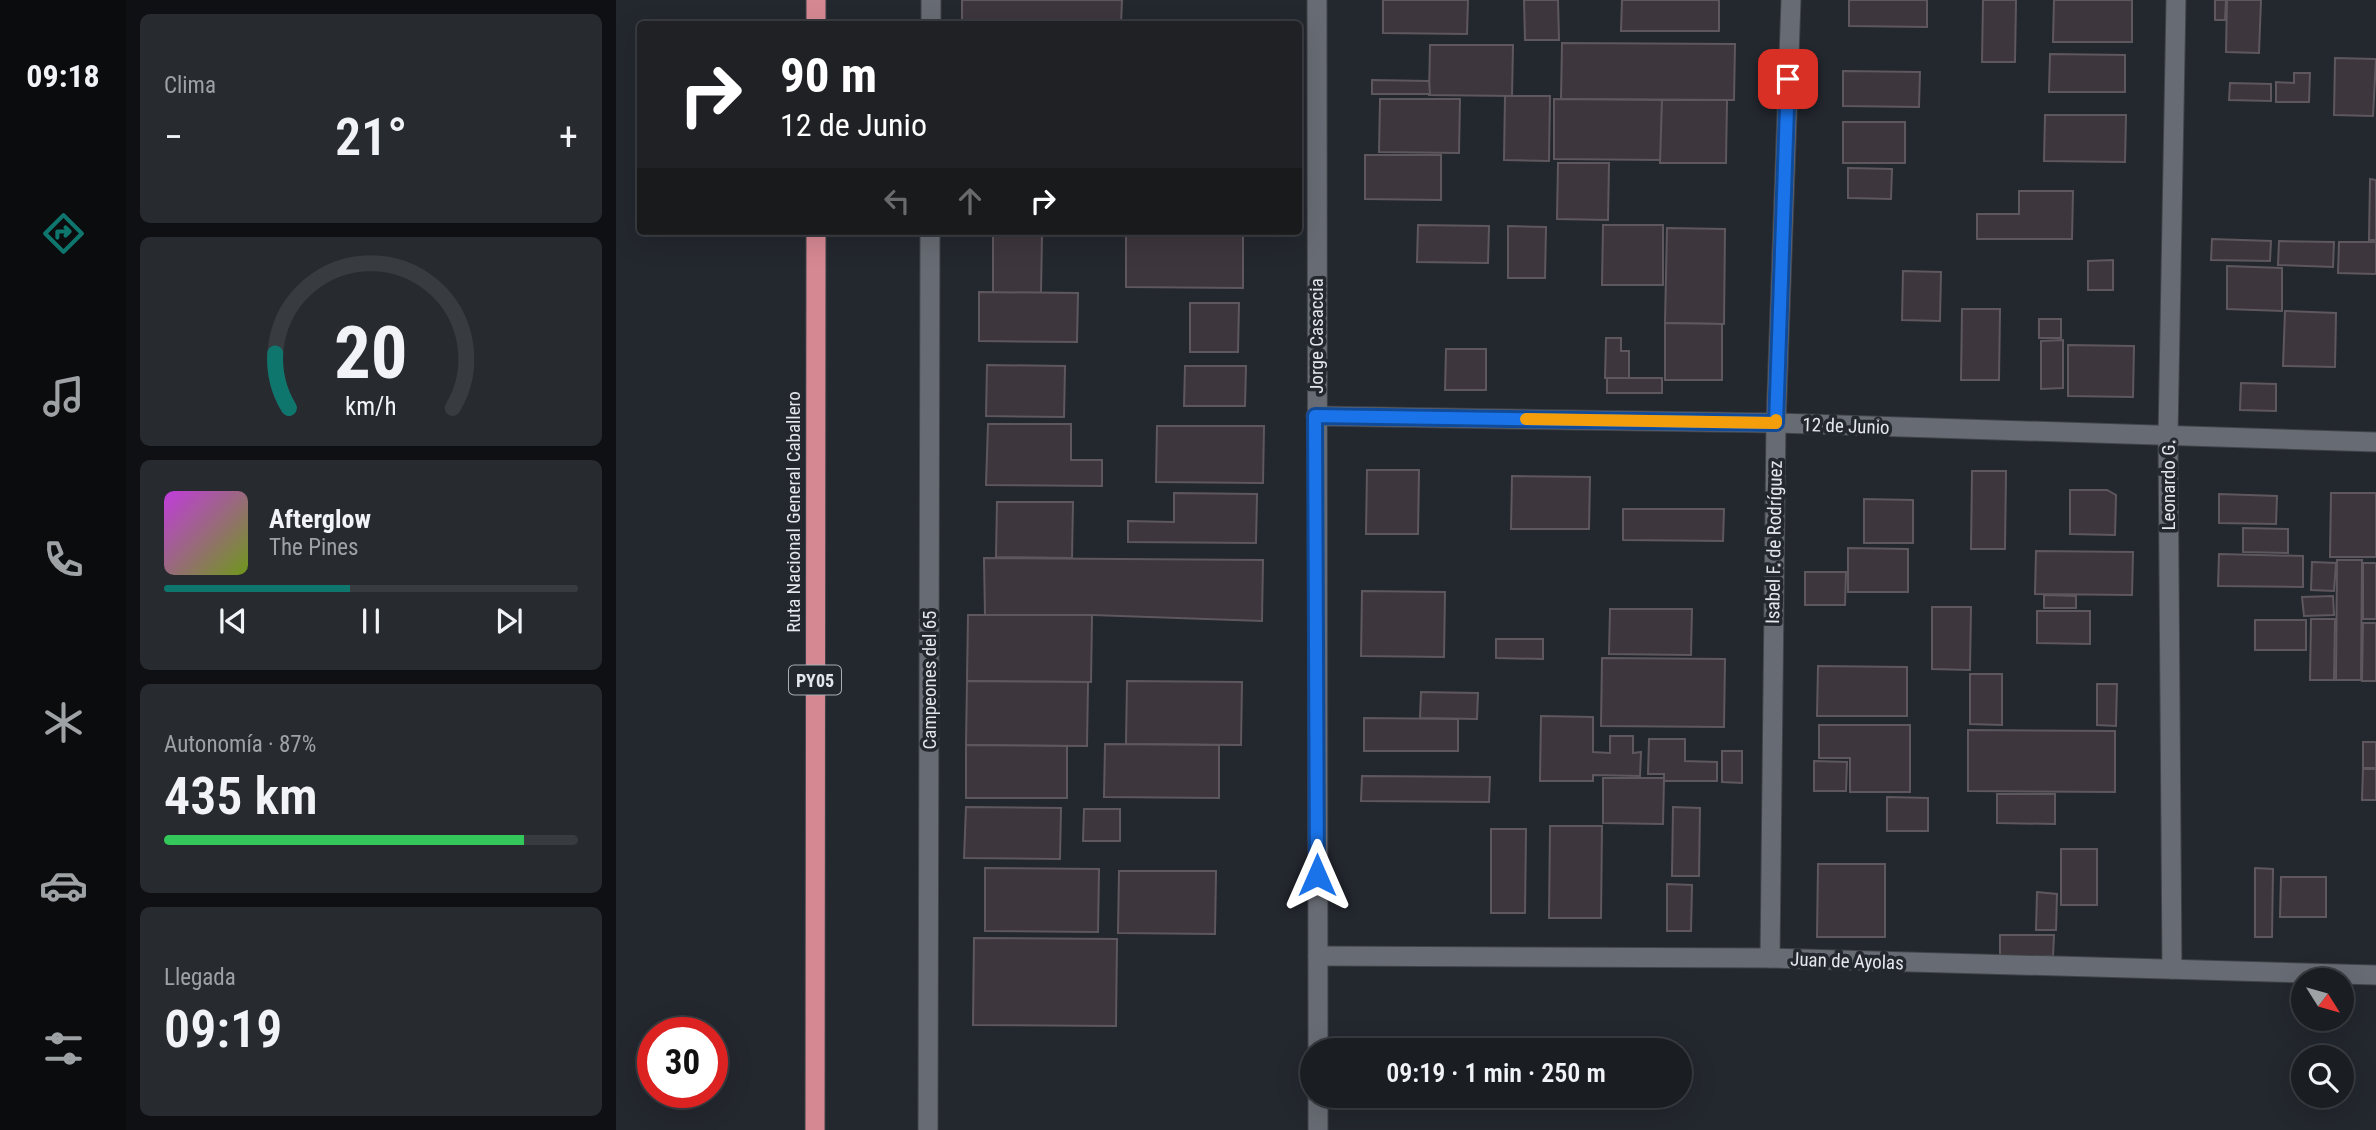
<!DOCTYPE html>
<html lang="es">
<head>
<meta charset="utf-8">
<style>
	:root { --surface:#1a1d22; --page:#272a2f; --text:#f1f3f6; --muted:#9fa2a5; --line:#383b40; --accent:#0f766e }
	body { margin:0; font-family:"Roboto Condensed",sans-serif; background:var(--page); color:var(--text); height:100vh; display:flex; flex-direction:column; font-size:26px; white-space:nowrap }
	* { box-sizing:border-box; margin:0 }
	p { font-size:23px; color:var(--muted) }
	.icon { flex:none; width:38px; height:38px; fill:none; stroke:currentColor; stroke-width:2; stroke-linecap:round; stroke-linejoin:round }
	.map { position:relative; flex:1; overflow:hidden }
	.panel { display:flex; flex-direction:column; gap:14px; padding:14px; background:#0e1013; width:490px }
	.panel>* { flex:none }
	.hud { position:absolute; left:21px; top:21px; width:665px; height:214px; border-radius:7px; box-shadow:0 7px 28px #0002,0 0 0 2px var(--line); background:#202124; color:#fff; overflow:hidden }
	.needle { width:46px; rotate:127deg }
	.fabs { position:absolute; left:1675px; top:968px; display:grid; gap:14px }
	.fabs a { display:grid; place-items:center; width:63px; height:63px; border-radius:50%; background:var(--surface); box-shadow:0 7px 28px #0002,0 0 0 2px var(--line); font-size:35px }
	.speed { position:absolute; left:21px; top:1017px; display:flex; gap:14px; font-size:35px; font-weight:700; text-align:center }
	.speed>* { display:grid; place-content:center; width:91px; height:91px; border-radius:50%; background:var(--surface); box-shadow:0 7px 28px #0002,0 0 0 2px var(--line); line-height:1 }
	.speed .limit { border:10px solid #d22; background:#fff; color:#111 }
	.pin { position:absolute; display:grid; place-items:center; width:60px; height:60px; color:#fff; margin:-30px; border-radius:14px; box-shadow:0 4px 10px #0006 }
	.me { position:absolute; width:77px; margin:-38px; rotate:0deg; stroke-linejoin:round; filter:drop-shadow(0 0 5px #0008) }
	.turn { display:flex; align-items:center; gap:24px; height:147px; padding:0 28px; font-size:32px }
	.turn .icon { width:91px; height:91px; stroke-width:2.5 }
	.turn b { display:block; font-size:49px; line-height:60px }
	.lanes { display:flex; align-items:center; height:66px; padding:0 28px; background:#0003; justify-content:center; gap:35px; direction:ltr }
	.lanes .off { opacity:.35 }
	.big { font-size:52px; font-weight:600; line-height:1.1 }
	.panel .tile { flex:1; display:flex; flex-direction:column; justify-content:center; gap:10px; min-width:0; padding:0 24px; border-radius:10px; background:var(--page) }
	.panel .dial { align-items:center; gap:0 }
	.dial svg { height:182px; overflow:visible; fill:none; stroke:var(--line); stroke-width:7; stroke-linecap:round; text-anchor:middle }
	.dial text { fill:var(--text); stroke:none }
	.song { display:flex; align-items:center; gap:21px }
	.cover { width:84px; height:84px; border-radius:10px; background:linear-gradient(135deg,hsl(290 70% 55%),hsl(80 70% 35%)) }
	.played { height:7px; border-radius:4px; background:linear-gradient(90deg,var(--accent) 45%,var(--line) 45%) }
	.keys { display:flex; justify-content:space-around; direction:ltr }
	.heat { display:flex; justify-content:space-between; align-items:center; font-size:38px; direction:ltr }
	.charge { height:10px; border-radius:5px; background:linear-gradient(90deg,#34c759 87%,var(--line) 0) }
	.trip { position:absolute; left:684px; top:1038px; width:392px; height:70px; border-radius:35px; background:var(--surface); box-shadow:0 7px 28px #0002,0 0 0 2px var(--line); font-weight:600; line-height:70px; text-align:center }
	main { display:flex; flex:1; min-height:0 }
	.dock { display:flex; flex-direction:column; width:126px; justify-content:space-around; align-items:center; background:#0a0c0e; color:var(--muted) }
	.dock .icon { width:49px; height:49px }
	.dock .on { color:var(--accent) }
	.dock b { font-size:32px; color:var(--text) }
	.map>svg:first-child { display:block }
</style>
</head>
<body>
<main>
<nav class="dock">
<b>09:18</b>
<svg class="icon on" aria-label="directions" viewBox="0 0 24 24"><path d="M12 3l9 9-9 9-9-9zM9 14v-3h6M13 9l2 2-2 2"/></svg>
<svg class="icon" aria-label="music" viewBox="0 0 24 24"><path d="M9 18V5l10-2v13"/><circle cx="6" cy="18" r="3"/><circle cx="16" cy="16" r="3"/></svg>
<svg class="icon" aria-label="phone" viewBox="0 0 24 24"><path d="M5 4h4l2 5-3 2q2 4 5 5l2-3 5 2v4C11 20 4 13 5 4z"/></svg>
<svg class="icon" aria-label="climate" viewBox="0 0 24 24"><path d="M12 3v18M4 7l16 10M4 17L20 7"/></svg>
<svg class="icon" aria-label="car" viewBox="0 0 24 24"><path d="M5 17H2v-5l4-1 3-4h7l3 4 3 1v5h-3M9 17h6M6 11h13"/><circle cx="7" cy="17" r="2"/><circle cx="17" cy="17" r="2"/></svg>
<svg class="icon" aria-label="filters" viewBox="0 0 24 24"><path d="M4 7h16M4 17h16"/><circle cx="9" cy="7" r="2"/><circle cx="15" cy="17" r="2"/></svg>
</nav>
<section class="panel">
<div class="tile"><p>Clima</p>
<div class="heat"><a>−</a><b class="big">21°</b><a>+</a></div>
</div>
<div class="tile dial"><svg viewBox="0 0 100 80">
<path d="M14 69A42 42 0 1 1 86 69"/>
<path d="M14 69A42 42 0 0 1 8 45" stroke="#0f766e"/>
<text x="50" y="56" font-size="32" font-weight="700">20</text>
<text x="50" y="72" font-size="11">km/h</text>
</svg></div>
<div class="tile">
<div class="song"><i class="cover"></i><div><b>Afterglow</b><p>The Pines</p></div></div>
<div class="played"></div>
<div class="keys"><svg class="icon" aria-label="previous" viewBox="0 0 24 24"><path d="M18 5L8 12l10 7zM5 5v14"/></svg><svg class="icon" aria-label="pause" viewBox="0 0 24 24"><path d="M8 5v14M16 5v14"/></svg><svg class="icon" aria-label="next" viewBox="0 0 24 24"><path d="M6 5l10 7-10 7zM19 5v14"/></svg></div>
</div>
<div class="tile"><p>Autonomía · 87%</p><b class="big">435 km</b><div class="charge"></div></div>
<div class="tile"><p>Llegada</p><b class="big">09:19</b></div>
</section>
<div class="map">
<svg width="1760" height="1130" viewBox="0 0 1760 1130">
	<rect width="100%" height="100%" fill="#23272e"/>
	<g fill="#3d363c" stroke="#5f575e" stroke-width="2">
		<path d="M346 0H506L505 24H346Z"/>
		<path d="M767 0H852L851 34 767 33Z"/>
		<path d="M908 0H942L943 40H909Z"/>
		<path d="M1006 0H1103V31H1005Z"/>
		<path d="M1233 0H1311V27L1233 26Z"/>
		<path d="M1367 0H1400L1399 62H1366Z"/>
		<path d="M1438 0H1516V42H1437Z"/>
		<path d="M1599 0H1610L1609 20H1599Z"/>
		<path d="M1611 0H1645L1643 53 1610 52Z"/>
		<path d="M946 43 1119 44 1118 100 945 99Z"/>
		<path d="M814 45H897L896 96 813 95Z"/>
		<path d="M1434 54 1509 55V92H1433Z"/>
		<path d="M1719 58 1760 59 1757 116 1718 115Z"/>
		<path d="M1227 71 1304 72 1303 107 1227 106Z"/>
		<path d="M1678 73H1694L1693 102H1660V82L1678 83Z"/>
		<path d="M756 80 813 81 814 94H756Z"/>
		<path d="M1614 83 1655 84V101L1613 100Z"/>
		<path d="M889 96H934L933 161 888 160Z"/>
		<path d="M764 99H844L843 153 763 152Z"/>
		<path d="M938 99 1046 100 1045 160 938 159Z"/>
		<path d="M1046 100H1111L1110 163H1044Z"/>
		<path d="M1429 115H1510L1509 162 1428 161Z"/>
		<rect x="1227" y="122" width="62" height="41"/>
		<path d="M749 155H825V200L749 199Z"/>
		<path d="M942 163H993L992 220 941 219Z"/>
		<path d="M1232 168 1276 169 1275 199 1232 198Z"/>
		<path d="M1754 179 1760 180V240H1753Z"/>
		<path d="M1403 191H1457L1456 239H1361V214H1403Z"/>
		<path d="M802 225 873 226 872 263 801 262Z"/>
		<path d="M987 225H1047V285H986Z"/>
		<path d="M892 226 930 227 929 278H892Z"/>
		<path d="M1051 228 1109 229 1108 324 1049 323Z"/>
		<path d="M510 232 627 233V288L510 287Z"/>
		<path d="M377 233 426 234 425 293H377Z"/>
		<path d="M1596 239 1655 241 1654 261 1595 260Z"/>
		<path d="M1663 241 1718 242 1717 267 1662 265Z"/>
		<path d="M1723 242H1760V274L1722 273Z"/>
		<path d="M1497 260V290H1472V261Z"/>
		<path d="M1611 266 1666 268V311L1611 309Z"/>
		<path d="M1287 271 1325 272 1324 321 1286 320Z"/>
		<path d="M363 292 462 293 461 342 363 341Z"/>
		<path d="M574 303H623L622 352H574Z"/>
		<path d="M1346 309H1384L1383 380H1345Z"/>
		<path d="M1669 311 1720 313 1719 367 1667 366Z"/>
		<rect x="1423" y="319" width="22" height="19"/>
		<path d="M1049 323 1106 324V380H1049Z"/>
		<path d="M990 338H1005V351H1013V378H989Z"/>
		<path d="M1447 340V388L1425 389V341Z"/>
		<path d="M1452 345 1518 346 1517 397 1452 396Z"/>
		<path d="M830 349H870V390H829Z"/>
		<path d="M371 365 449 366 448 417 370 416Z"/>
		<path d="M569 366H630L629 406H568Z"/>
		<rect x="991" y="378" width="55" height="15"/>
		<path d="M1625 383 1660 384V411L1624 410Z"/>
		<path d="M372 424H455V460H486V486L370 485Z"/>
		<path d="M541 426H648L647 483 540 482Z"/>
		<path d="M751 470H803L802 534H750Z"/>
		<path d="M1356 471H1390L1389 549H1355Z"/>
		<path d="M896 476 974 477 973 529H895Z"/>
		<path d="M1454 490H1491L1500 495 1499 535 1454 534Z"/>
		<path d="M558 493 641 494 640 543 512 542V521L558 522Z"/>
		<path d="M1715 493H1760V557H1714Z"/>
		<path d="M1603 494 1661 496 1660 524 1603 523Z"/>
		<path d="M1248 499 1297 500V543H1248Z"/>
		<path d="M381 502H457L456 558 380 557Z"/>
		<path d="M1007 509H1108L1107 541 1007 540Z"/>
		<path d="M1627 528 1672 529V553L1627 552Z"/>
		<path d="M1232 548 1292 549V592H1232Z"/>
		<path d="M1420 551 1517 552 1516 595 1419 594Z"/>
		<path d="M1603 554 1687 556V587L1602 586Z"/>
		<path d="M368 558 647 560 646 621 476 615H369Z"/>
		<path d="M1721 560H1746L1745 680H1720Z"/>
		<path d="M1696 562 1720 563 1718 591 1695 590Z"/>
		<rect x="1747" y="563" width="13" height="56"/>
		<path d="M1189 572H1230L1229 605H1189Z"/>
		<path d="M746 591 829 592 828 657 745 656Z"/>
		<path d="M1428 595 1460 596V608H1428Z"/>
		<path d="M1717 596 1718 615 1688 616 1686 597Z"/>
		<path d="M1316 607H1355L1354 670 1316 669Z"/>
		<path d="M994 609H1076L1075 655 993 654Z"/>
		<path d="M1421 611H1474V644L1421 643Z"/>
		<path d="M352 615H476L475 682 351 681Z"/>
		<path d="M1695 619H1719L1718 680H1694Z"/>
		<rect x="1639" y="620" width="51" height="30"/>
		<path d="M1747 623H1760V681H1746Z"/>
		<path d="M880 639H927V659L880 658Z"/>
		<path d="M986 658 1109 659 1108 727 985 726Z"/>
		<path d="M1202 666 1291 667V716H1201Z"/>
		<path d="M1354 674H1386V725L1354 724Z"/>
		<path d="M351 681 472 682 471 746 350 745Z"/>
		<path d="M511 681 626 682 625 745 510 744Z"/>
		<path d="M1481 684H1501L1500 726 1481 725Z"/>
		<path d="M805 692 862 693 861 719 804 718Z"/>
		<path d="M925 716 977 717V752L994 753V736H1017V753L1025 752 1024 776 977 775V781H924Z"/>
		<path d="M748 718 842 719V751H748Z"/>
		<path d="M1203 725H1294V792H1234V758H1203Z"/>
		<path d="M1352 730 1499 731V792L1352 791Z"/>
		<path d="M1033 739H1069V761L1101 762V781H1048V774H1032Z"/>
		<rect x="1747" y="742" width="13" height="26"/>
		<path d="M489 744 603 745V798L488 797Z"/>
		<path d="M350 745 451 746V798H350Z"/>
		<path d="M1106 751H1126V783L1106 782Z"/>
		<path d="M1198 761 1231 762 1230 791H1198Z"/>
		<path d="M1747 769H1760V800H1746Z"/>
		<path d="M746 776 874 777 873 802 745 801Z"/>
		<path d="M987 778H1048L1047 824 987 823Z"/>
		<path d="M1381 794H1439V824L1381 823Z"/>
		<path d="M1271 797 1312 798V831H1271Z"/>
		<path d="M350 807 445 808 444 859 348 858Z"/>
		<path d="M1057 807 1084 808 1083 876H1056Z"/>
		<path d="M468 809H504V841H467Z"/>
		<path d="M934 826H986L985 918H933Z"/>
		<path d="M875 829H910L909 913H875Z"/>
		<rect x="1445" y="849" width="36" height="56"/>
		<path d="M1202 864H1269V937H1201Z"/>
		<path d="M369 868 483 869 482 932 369 931Z"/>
		<path d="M1639 868 1657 869 1656 937H1639Z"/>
		<path d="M503 871H600L599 934 502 933Z"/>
		<path d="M1665 877H1710V917H1664Z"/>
		<path d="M1051 884 1076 885 1075 931H1051Z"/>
		<path d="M1421 892 1441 894 1440 930H1420Z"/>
		<path d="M1384 935H1438L1437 956H1384Z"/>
		<path d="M358 938 501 939 500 1026 357 1025Z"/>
	</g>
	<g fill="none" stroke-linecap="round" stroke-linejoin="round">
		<g stroke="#404349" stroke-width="21">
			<g id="minor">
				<path d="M701 0 702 1050"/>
				<path d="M700 416 1160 423 1760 442"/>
				<path d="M702 956 1154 958 1760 975"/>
				<path d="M1154 958 1160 423 1175 0"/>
				<path d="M1556 969 1552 437 1560 0"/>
				<path d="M702 1130V1096"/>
			</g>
		</g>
		<g stroke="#404349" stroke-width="21">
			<g id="tertiary">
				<path d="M315 24V0"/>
				<path d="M312 1130 314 231"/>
			</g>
		</g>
		<g stroke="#404349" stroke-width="21">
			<g id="trunk">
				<path d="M200 24V0"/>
				<path d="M199 1130 200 231"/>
			</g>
		</g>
		<use href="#minor" stroke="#676b73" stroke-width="19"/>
		<use href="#tertiary" stroke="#676b73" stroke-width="19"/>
		<use href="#trunk" stroke="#d68892" stroke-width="19"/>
	</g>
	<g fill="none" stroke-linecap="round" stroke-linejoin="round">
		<g stroke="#114b97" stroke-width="18">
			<path id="route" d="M701 875 699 416 1160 423 1172 79"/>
		</g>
		<use href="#route" stroke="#1a73e8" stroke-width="12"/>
		<path stroke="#f59e0b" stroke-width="12" d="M910 419 1160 423V420"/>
	</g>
	<g text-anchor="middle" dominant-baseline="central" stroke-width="7" stroke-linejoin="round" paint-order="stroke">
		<rect fill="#23272e" stroke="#a9adb2" stroke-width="2" x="173" y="665.5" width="52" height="29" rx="5"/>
		<g font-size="18" font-weight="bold" fill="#e3e6ea">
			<text x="199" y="680">PY05</text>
		</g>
		<g font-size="19" fill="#e3e6ea" stroke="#23272e">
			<text transform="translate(700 336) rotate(-90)">Jorge Casaccia</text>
			<text transform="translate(1230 426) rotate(2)">12 de Junio</text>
			<text transform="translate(1552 485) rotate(-90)">Leonardo G.</text>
			<text transform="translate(177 512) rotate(-90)">Ruta Nacional General Caballero</text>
			<text transform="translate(1158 542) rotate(-89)">Isabel F. de Rodríguez</text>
			<text transform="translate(313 680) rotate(-90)">Campeones del 65</text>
			<text transform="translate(1231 961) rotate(2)">Juan de Ayolas</text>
		</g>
	</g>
</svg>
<div class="fabs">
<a><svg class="needle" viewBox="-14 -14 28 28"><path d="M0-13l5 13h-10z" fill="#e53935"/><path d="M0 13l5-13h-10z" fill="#9fa2a5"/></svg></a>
<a><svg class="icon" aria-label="search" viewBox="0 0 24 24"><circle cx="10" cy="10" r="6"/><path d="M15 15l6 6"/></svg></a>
</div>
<div class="speed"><div class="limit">30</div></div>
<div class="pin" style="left:1172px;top:79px;background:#d93025"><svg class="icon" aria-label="arrive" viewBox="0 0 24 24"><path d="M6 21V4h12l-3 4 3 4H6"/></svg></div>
<svg class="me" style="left:701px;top:875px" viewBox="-20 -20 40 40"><path d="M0-17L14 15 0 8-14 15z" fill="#1a73e8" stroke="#fff" stroke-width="4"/></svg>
<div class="trip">09:19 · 1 min · 250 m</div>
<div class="hud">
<div class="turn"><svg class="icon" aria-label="right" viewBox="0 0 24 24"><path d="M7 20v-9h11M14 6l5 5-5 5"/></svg><div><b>90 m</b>12 de Junio</div></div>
<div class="lanes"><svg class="icon off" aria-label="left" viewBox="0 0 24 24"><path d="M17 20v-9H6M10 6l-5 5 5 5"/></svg><svg class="icon off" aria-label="ahead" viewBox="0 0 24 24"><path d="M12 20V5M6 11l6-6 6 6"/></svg><svg class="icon" aria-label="right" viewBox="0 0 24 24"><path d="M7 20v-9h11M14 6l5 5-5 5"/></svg></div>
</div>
</div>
</main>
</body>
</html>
